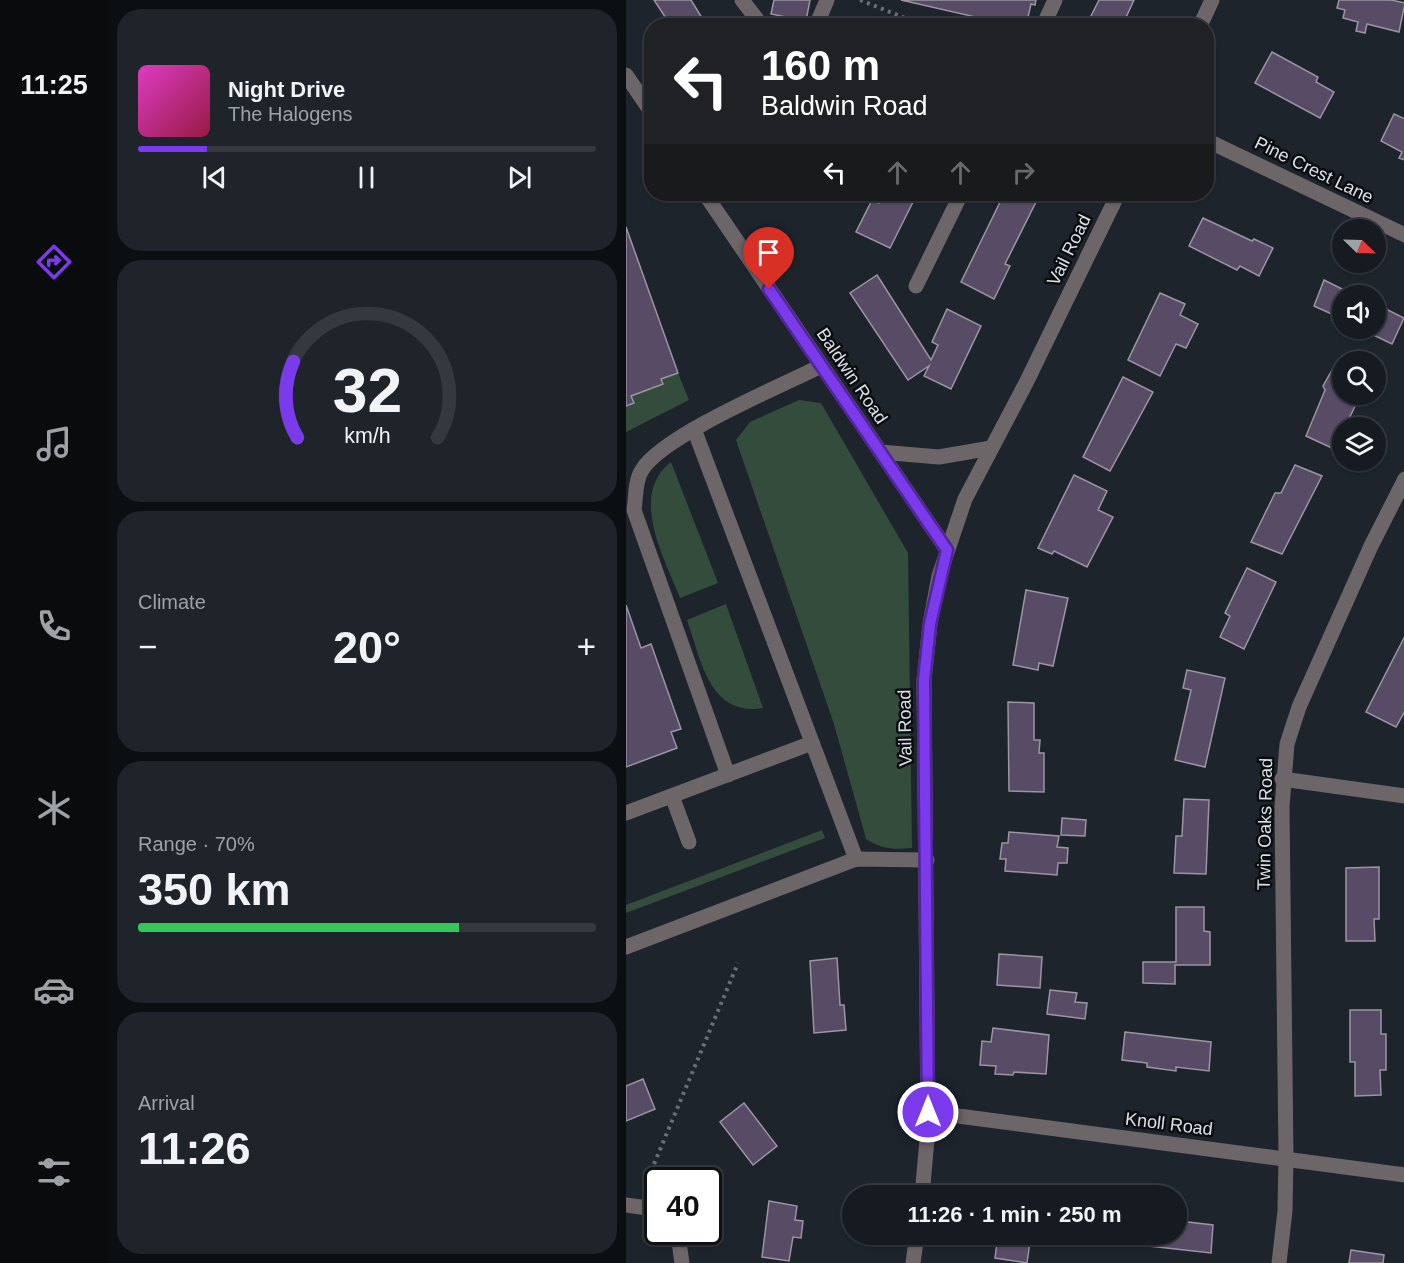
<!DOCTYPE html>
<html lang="en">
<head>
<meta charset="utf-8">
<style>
	:root { --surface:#161b21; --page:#1f242a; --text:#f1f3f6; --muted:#9ea1a5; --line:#35393f; --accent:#7c3aed }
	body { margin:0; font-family:Arial,sans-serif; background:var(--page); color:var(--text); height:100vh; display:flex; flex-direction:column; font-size:22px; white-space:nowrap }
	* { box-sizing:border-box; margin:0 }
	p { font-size:20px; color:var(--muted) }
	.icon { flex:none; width:33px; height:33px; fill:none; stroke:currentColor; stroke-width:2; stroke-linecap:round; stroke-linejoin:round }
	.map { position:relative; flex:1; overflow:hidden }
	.side { display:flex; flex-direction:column; gap:9px; padding:9px; background:#0c0f12; width:518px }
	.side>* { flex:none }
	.banner { position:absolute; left:18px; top:18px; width:570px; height:183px; border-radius:24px; box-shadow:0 2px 4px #0004,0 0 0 2px var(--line); background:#202124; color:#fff; overflow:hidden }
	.needle { width:39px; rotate:113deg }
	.tools { position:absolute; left:706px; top:219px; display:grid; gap:12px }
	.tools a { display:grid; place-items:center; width:54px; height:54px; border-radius:50%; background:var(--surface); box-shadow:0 2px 4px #0004,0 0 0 2px var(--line); font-size:30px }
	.speed { position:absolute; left:18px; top:1167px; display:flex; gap:12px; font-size:30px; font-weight:700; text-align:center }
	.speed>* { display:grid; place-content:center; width:78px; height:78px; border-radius:50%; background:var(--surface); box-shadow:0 2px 4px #0004,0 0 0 2px var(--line); line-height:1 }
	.speed .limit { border:3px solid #111; border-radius:9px; background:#fff; color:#111 }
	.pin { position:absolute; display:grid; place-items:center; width:51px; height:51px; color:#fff; margin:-62px -26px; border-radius:50% 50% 50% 0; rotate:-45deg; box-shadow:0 0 6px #0007 }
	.pin .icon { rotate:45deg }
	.me { position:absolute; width:66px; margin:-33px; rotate:0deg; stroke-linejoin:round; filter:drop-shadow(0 0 4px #0008) }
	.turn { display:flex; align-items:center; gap:21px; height:126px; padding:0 18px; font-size:27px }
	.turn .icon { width:78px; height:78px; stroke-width:2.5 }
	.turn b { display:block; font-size:42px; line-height:51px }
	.lanes { display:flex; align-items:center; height:57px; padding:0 18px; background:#0003; justify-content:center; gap:30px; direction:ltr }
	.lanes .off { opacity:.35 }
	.big { font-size:45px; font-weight:600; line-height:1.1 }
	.side .widget { flex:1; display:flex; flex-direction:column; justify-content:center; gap:9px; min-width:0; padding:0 21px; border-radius:24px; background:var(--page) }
	.side .dial { align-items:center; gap:0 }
	.dial svg { height:156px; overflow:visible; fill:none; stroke:var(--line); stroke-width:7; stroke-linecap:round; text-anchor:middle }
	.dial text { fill:var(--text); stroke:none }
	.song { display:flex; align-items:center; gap:18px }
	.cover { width:72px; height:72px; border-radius:9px; background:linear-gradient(135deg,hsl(310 70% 55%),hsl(340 70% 35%)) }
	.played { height:6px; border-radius:3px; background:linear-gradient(90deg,var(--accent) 15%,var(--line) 15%) }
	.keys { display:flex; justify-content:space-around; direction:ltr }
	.heat { display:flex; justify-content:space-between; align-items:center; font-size:33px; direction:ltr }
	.charge { height:9px; border-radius:4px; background:linear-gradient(90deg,#34c759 70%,var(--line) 0) }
	.trip { position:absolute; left:216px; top:1185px; width:345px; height:60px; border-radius:30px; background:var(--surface); box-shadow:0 2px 4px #0004,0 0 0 2px var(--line); font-weight:600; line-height:60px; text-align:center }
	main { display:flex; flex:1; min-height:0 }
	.tab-bar { display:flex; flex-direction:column; width:108px; justify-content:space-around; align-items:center; background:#090b0d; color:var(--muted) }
	.tab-bar .icon { width:42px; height:42px }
	.tab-bar .active { color:var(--accent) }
	.tab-bar b { font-size:27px; color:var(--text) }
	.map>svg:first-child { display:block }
</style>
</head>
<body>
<main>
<nav class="tab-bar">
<b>11:25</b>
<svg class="icon active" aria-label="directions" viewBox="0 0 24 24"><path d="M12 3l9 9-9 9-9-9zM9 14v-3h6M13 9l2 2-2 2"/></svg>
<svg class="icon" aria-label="music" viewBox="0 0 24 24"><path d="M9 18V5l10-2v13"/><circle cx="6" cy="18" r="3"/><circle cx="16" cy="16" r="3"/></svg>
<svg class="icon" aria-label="phone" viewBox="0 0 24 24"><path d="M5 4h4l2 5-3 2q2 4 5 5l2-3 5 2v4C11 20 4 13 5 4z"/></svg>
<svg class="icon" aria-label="climate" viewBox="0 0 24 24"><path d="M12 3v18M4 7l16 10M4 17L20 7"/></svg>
<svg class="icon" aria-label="car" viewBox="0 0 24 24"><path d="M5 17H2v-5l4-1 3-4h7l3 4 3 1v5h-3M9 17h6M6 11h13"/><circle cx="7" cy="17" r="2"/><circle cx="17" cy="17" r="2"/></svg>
<svg class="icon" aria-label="filters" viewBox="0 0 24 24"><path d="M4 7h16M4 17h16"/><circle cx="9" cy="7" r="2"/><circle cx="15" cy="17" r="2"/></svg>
</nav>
<section class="side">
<div class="widget">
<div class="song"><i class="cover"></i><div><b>Night Drive</b><p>The Halogens</p></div></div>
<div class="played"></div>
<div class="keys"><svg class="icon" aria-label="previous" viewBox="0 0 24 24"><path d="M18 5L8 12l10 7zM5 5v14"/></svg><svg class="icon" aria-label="pause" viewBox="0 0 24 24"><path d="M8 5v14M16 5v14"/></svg><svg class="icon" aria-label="next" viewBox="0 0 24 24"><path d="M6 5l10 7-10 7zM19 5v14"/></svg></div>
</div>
<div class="widget dial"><svg viewBox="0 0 100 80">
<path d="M14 69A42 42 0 1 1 86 69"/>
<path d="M14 69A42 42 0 0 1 12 30" stroke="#7c3aed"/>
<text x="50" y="56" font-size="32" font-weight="700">32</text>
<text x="50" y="72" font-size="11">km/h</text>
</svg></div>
<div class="widget"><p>Climate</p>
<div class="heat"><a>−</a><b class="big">20°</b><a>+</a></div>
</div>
<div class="widget"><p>Range · 70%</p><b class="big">350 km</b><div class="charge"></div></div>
<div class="widget"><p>Arrival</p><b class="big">11:26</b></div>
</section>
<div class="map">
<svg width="779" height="1263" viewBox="0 0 779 1263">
	<rect width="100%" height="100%" fill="#1d242c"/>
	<g fill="#334c3c">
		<path d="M52 373 63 400 0 432V406L7 403 5 396 37 384 35 379Z"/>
		<path d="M173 400 195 403 282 553 286 848C268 850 255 849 240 839L208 724 110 440 124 422Z"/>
		<path d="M45 462 92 583 54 598C39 559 2 495 45 462Z"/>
		<path d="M100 604 137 708C83 717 75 659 61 620Z"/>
		<path d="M196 830 199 838 0 913V905Z"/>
	</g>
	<g fill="#574b66" stroke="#9a95a1" stroke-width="1.5">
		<path d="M28 0H65L81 26H45Z"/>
		<path d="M148 0H184L180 21 145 14Z"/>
		<path d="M275 0H410L409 5 405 4 400 26H376V23Z"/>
		<path d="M473 0H508L496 26H460Z"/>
		<path d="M713 0H765L779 3 773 32 741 24 739 33 730 31 732 22 717 18 719 10 711 8Z"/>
		<path d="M646 52 692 77 690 82 708 92 694 118 629 83Z"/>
		<path d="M768 114 779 119V160L773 158 776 152 755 141Z"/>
		<path d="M257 194H291L264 248 230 232 246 200 253 203Z"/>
		<path d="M378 194H414L379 264 384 266 368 299 335 282Z"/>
		<path d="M577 218 626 241 628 239 647 248 633 276 614 266 611 270 563 246Z"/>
		<path d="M0 227 52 373 35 379 37 384 5 396 8 403 0 406Z"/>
		<path d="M251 275 305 360 312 345 306 342 321 309 355 326 325 389 298 376 303 366 282 380 224 293Z"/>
		<path d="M698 280 730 296H717V325L706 320 708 315 688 306Z"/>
		<path d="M534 293 559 304 554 315 572 324 560 348 550 344 534 376 502 360Z"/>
		<path d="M750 304 778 318 766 344 735 329 734 333 724 328H750Z"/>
		<path d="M710 363 717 366V394H735L708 449 680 436 699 390 697 386Z"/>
		<path d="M497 377 527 392 484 471 457 457Z"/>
		<path d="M669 465 696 476 656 554 625 542 649 493H655Z"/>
		<path d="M448 475 481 491 472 510 487 517 461 567 428 551 426 554 412 548Z"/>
		<path d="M621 568 650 582 618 649 594 637 604 616 599 613Z"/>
		<path d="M400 590 442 598 427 666 413 663 412 670 387 665Z"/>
		<path d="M0 605 15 648 25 644 55 729 45 732 51 748 0 767Z"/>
		<path d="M779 636V711L770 727 740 712Z"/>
		<path d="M561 670 599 678 579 767 549 760 565 690 557 688Z"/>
		<path d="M382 702 408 703V740H414L413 753H418V792L383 791Z"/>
		<path d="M558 799 583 800 580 874 548 873 550 836H556Z"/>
		<path d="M436 818 460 820 459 836 435 835Z"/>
		<path d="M383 832 433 836 431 847 442 848 441 863H432L431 875 379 871 380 859H374L376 843H382Z"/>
		<path d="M753 867V919H748L749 941H720V868Z"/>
		<path d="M550 907H578V931L584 932V965H549V984L517 983V962H550Z"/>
		<path d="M373 954 416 957 414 988 371 985Z"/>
		<path d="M211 958 214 1005H218L220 1030 188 1033 184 961Z"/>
		<path d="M424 990 451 993 449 1002 461 1003 459 1019 421 1014Z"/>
		<path d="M724 1010H755V1034H760V1070H754L755 1095 729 1096V1062H724Z"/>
		<path d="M367 1028 423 1035 420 1074 388 1072 387 1075 369 1074 370 1066 354 1065 356 1041 365 1042Z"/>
		<path d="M499 1032 585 1042 583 1071 550 1067V1071L521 1067V1063L496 1060Z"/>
		<path d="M17 1079 29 1109 0 1121V1086Z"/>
		<path d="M118 1103 151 1146 127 1165 94 1122Z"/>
		<path d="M143 1201 171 1206 169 1220 177 1221 175 1238 167 1237 163 1261 136 1257Z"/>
		<path d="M550 1217H555L554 1221 587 1225 585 1253 496 1243 497 1234H550Z"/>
		<path d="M372 1234H405L401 1263 369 1258Z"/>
		<path d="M725 1250 758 1255 757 1263H723Z"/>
	</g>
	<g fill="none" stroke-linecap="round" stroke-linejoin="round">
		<g stroke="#696f76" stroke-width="4" stroke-dasharray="3 4.5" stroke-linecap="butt">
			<path d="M234 0 299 26"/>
			<path d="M28 1164 112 963"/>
		</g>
		<g stroke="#6d6668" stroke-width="15">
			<path d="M116 0 136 26"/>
			<path d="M190 26 201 0"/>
			<path d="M417 26 429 0"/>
			<path d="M574 26 586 0"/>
			<path d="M0 75 26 113"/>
			<path d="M580 140 779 235"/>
			<path d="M79 194 321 550"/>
			<path d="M290 286 335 194"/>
			<path d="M68 429 230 859"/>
			<path d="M254 452 313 457 365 448"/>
			<path d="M102 775 8 510C10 498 9 480 16 470 36 436 155 386 195 366"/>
			<path d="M656 779 779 796"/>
			<path d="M46 796 63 842"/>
			<path d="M0 813 186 743"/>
			<path d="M0 947 230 859 301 860"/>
			<path d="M302 1112 779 1175"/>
			<path d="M296 1196 302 1128 298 680 304 624 313 576 339 499 400 383 492 194"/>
			<path d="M0 1205 21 1208 32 1214"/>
			<path d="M48 1232 53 1242 56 1263"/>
			<path d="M287 1263 291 1234"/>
			<path d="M653 1263 659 1211 660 1158 656 807 661 744 673 707 745 546 779 479"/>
		</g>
	</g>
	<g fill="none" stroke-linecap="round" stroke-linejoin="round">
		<g stroke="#51269a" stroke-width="15">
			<path id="route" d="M143 289 321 550 304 624 298 680 302 1112"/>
		</g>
		<use href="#route" stroke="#7c3aed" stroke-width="10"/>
	</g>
	<g text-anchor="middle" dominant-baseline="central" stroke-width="5" stroke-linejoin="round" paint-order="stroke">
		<g font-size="18" fill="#dce0e6" stroke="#0a0d10">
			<text transform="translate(688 170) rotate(26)">Pine Crest Lane</text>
			<text transform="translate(443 250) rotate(-64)">Vail Road</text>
			<text transform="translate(226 376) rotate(56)">Baldwin Road</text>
			<text transform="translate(279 728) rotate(-91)">Vail Road</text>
			<text transform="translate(639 824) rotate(-89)">Twin Oaks Road</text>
			<text transform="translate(543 1124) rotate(7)">Knoll Road</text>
		</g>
	</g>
</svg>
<div class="tools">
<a><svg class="needle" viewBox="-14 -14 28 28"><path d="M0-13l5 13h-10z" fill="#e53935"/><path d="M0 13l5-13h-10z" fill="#9ea1a5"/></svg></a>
<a><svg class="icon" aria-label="sound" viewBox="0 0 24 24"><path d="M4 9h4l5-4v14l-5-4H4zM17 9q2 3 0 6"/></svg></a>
<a><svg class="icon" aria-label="search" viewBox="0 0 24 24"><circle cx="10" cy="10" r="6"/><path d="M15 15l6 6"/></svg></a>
<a><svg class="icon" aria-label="layers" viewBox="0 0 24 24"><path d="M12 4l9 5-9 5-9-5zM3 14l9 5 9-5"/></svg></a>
</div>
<div class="speed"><div class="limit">40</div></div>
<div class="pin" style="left:143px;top:289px;background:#d93025"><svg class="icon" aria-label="arrive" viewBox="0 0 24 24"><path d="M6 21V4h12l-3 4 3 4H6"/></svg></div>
<svg class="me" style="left:302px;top:1112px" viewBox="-20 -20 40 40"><circle r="17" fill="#7c3aed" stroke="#fff" stroke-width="3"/><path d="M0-11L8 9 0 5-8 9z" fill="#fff"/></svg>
<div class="trip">11:26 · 1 min · 250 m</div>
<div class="banner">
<div class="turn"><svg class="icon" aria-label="left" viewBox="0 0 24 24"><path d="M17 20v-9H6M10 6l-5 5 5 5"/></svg><div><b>160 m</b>Baldwin Road</div></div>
<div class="lanes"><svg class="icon" aria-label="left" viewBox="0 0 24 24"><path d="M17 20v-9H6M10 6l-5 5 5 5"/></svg><svg class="icon off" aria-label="ahead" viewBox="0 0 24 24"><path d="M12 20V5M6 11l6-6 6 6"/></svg><svg class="icon off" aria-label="ahead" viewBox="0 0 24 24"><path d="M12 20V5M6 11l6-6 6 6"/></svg><svg class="icon off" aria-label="right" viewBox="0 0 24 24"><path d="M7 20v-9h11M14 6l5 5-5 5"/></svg></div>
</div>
</div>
</main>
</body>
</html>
